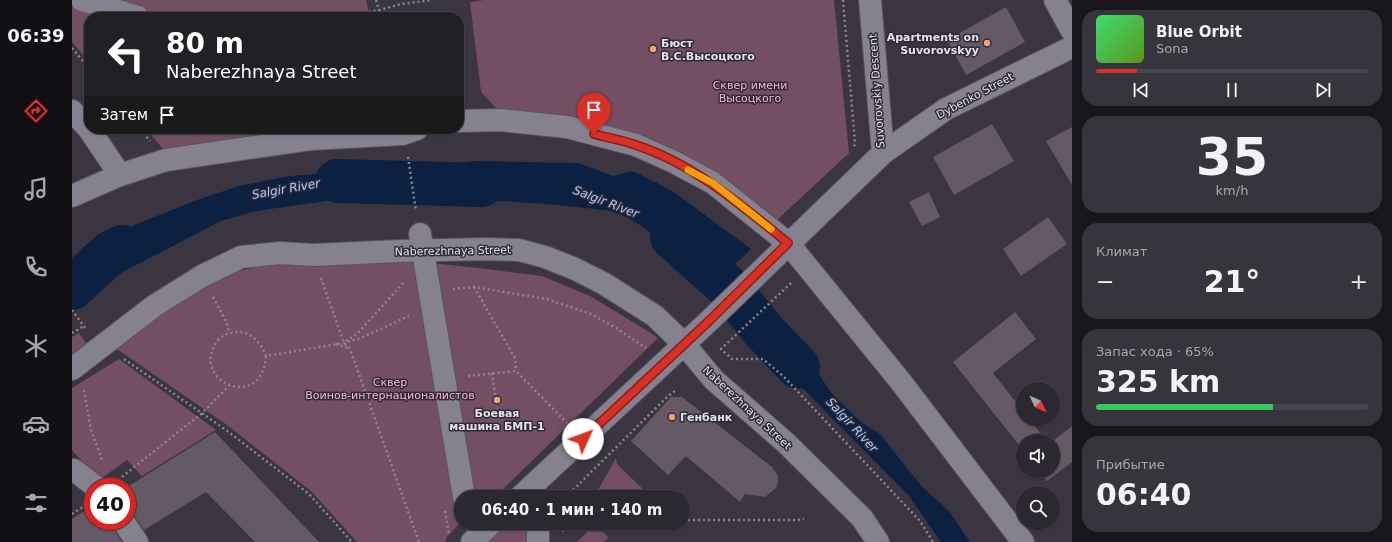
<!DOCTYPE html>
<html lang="ru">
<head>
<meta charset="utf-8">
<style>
	:root { --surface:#2c2831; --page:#38343d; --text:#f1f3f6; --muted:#a6a6ab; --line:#48444d; --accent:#d93025 }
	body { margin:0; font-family:"DejaVu Sans",sans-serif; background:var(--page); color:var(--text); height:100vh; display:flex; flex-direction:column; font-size:15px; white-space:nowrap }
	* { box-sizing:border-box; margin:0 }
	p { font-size:13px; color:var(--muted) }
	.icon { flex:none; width:22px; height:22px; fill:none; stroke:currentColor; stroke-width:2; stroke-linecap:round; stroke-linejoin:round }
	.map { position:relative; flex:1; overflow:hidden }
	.drawer { display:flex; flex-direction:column; gap:10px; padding:10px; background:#18161b; width:320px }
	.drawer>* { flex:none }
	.guide { position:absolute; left:12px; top:12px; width:380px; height:122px; border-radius:16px; box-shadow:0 1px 3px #0004,0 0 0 1px var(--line); background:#202124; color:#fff; overflow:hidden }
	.needle { width:26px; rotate:134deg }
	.controls { position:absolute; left:944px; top:382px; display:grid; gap:8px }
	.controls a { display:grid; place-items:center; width:44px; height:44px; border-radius:50%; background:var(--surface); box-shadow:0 1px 3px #0004,0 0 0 1px var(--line); font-size:20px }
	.speed { position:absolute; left:12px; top:478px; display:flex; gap:8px; font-size:20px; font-weight:700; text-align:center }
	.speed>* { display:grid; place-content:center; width:52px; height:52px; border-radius:50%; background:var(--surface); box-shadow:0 1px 3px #0004,0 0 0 1px var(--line); line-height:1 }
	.speed .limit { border:6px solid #d22; background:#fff; color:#111 }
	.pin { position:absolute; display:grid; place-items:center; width:34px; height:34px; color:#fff; margin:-41px -17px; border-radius:50% 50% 50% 0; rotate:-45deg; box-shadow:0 0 4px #0007 }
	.pin .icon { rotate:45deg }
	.me { position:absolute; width:44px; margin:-22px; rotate:47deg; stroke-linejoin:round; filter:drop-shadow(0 0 3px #0008) }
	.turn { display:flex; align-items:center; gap:14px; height:84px; padding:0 16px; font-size:18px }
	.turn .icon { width:52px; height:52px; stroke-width:2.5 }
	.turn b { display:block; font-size:28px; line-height:34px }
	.then { display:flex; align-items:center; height:38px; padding:0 16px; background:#0003; gap:8px; font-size:15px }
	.big { font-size:30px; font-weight:600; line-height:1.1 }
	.drawer .widget { flex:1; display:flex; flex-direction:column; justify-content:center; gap:6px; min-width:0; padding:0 14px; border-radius:16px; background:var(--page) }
	.drawer .dial { align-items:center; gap:0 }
	.dial b { font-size:52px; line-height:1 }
	.song { display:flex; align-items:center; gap:12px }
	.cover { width:48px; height:48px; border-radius:6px; background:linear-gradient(135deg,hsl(140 70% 55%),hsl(90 70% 35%)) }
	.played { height:4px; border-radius:2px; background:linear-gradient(90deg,var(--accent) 15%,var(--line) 15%) }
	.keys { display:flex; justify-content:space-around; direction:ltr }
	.heat { display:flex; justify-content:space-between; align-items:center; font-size:22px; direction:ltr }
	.charge { height:6px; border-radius:3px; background:linear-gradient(90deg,#34c759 65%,var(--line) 0) }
	.trip { position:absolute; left:382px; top:490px; width:236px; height:40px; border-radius:20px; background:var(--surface); box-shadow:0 1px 3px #0004,0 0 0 1px var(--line); font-weight:600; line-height:40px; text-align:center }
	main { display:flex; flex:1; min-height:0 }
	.menu { display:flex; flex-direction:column; width:72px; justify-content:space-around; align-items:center; background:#121014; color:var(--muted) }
	.menu .icon { width:28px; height:28px }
	.menu .active { color:var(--accent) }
	.menu b { font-size:18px; color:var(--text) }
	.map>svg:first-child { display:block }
</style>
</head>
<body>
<main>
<nav class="menu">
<b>06:39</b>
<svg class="icon active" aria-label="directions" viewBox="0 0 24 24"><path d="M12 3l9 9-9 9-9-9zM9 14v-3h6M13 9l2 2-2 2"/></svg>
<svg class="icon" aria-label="music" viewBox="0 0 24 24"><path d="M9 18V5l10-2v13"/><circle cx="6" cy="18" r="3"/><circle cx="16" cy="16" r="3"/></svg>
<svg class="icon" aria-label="phone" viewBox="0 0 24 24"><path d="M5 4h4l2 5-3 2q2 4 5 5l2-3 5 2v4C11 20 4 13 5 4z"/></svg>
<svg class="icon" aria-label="climate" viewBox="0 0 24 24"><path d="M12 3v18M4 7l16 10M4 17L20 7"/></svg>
<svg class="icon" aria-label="car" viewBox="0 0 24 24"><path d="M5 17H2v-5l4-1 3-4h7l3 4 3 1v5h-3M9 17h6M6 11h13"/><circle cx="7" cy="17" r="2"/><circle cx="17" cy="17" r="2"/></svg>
<svg class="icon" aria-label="filters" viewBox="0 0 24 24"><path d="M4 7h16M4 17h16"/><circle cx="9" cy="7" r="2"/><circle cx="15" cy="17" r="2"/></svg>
</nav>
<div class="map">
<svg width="1000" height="542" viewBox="0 0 1000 542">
	<rect width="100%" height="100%" fill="#3a3541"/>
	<g fill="#744e63">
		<path d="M0 0H294L298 17H17V62L0 42Z"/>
		<path d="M412 0H762L777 153 704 221 690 207 651 179 516 121 424 108 409 92 398 2Z"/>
		<path d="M74 129H252L93 151Z"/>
		<path d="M322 259 406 268 470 276 518 296 566 325 586 338 428 492 416 497H389V522L374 538V542H285L239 491 155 425 42 347 86 313 150 275 196 264Z"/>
		<path d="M7 333 21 353 0 366V337Z"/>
		<path d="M47 359 144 430 70 476 55 460 27 480 0 450V388Z"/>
		<path d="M544 458 545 464 579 497H522Z"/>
		<path d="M435 523H456V542H415Z"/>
		<path d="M516 531 531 532 537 538 532 542H505Z"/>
	</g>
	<g fill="#0c2142">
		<path d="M403 161 507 163 541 176 561 171 599 190 679 249 649 278H630C606 257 582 231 552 216 539 209 520 209 505 207 453 201 402 200 350 199L349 170Z"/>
		<path d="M280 171H324L328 198 254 201 184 211 149 221 43 276 13 296 0 282V269L20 250 62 225 125 200 167 186 218 176Z"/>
		<path d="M700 308 707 328 748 376 760 394 789 422 808 434 850 487 877 511 898 542H869L837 496 675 332Z"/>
	</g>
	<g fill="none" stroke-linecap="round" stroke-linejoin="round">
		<g stroke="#0c2142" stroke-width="44">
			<path d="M265 181 410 185"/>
			<path d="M600 237 657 288 692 331 726 367"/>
			<path d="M0 288 38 253 50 247"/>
		</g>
	</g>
	<g fill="#645964">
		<path d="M934 7 953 42 894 75 875 40Z"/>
		<path d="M920 124 942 161 882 195 861 157Z"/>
		<path d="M1000 127V185L974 141Z"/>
		<path d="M857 192 868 217 850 226 837 202Z"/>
		<path d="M976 217 995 244 949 276 931 249Z"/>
		<path d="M943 312 964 339 921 373 951 411V419H957L975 441H951V450L881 362Z"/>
		<path d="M599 397H610L700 467 706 476V482L704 488 693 497 673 494 668 502 614 456 596 475 559 441Z"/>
		<path d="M1000 426V462L975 481 967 471H981V441Z"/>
		<path d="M143 432 247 542H183L134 492 72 530 61 514 55 509V487Z"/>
		<path d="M17 508 18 510 21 508V521H39L41 528 50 542H0V519Z"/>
	</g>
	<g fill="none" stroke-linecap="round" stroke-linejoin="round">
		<g stroke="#58545e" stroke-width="24">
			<g id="minor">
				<path d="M10 0 66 17"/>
				<path d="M983 0 1000 31"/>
				<path d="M0 111 17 129"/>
				<path d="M387 121 428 120 495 127 564 145 602 162 641 183 716 243 829 382 951 542"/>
				<path d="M17 129 48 175"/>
				<path d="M811 153 874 109 1000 47"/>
				<path d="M0 196 48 175 94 160 239 139 331 134 345 129"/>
				<path d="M348 234 392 497"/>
				<path d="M0 369 82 306 130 276 169 257 208 253 241 255 327 251 414 249 447 250 473 257 501 268 531 283 583 316 612 344 642 380 714 443 790 518 806 542"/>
				<path d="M2 470 24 487"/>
				<path d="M448 497 637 321 811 153 798 0"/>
				<path d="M51 521 65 542"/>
				<path d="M466 523V542"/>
				<path d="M400 542 420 523"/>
			</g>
		</g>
		<g stroke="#8b8791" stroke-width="2.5" stroke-dasharray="2 3" stroke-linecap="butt">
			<path d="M304 0 309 17"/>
			<path d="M771 0 783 143 782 147"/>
			<path d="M262 17 308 10 329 4 360 0"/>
			<path d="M0 48 17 68"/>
			<path d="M68 129 78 141"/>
			<path d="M336 157 344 211"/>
			<path d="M249 278 272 343 278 349 347 542"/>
			<path d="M719 283 649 349 660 359H691L711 376 848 521 861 542"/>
			<path d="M402 287 443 358 444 371"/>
			<path d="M381 289 402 287 475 299 519 314 544 328 574 348"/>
			<path d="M141 297 155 323 157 333"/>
			<path d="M0 310 14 329"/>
			<path d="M0 333 12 326"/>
			<path d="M274 341 286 333 332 282"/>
			<path d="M264 344 276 348"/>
			<path d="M194 356C190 414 115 380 146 340 150 336 154 334 159 333 176 328 189 342 194 356L272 343 289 338 337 316"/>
			<path d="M52 359 154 430 237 494 280 542"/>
			<path d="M420 373 423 395"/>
			<path d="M396 376 444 371 495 423"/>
			<path d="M12 390 19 430 30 460"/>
			<path d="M46 480 129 414 157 386"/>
			<path d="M494 497 596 396 604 390"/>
			<path d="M373 511 377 534"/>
			<path d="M0 514 12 506"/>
			<path d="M611 520H726L732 519"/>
			<path d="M490 531 505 523"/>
		</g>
		<use href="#minor" stroke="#86818f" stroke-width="22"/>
	</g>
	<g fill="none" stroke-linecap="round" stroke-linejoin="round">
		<g stroke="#8d1f18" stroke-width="10">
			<path id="route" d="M511 439 637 321 716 243C669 205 622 164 564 145 550 140 536 138 522 134"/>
		</g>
		<use href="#route" stroke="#d93025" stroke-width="7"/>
		<path stroke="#f59e0b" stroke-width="7" d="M616 170 641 183 699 229"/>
	</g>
	<g fill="#efa377" stroke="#302b37" stroke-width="1.5">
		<circle cx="915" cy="43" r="4"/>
		<circle cx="581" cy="49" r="4"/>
		<circle cx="425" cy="400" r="4"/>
		<circle cx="600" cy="417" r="4"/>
	</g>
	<g text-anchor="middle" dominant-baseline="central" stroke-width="3" stroke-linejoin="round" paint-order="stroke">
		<g font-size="11" font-weight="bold" fill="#e4e2e9" stroke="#302b37" text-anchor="start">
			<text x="907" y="37" text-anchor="end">Apartments on<tspan x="907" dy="13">Suvorovskyy</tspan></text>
			<text x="589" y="43">Бюст<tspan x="589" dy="13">В.С.Высоцкого</tspan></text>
			<text x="425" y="413" text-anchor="middle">Боевая<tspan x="425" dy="13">машина БМП-1</tspan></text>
			<text x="608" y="417">Генбанк</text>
		</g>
		<g font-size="11" fill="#fbb2da" stroke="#302b37">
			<text x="678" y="85">Сквер имени<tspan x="678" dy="13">Высоцкого</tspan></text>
			<text x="318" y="382">Сквер<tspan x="318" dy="13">Воинов-интернационалистов</tspan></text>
		</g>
		<g font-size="11" fill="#e4e2e9" stroke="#302b37">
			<text transform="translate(805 91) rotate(-94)">Suvorovskiy Descent</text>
			<text transform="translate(903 96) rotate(-28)">Dybenko Street</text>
			<text transform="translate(381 251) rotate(-1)">Naberezhnaya Street</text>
			<text transform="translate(675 408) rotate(43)">Naberezhnaya Street</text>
		</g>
		<g font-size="12" font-style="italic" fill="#abcbfd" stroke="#302b37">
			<text transform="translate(214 189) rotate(-10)">Salgir River</text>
			<text transform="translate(534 202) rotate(21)">Salgir River</text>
			<text transform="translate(780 425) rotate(47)">Salgir River</text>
		</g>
	</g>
</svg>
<div class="controls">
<a><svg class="needle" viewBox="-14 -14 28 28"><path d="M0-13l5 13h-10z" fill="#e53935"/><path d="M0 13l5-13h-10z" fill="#a6a6ab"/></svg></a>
<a><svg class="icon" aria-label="sound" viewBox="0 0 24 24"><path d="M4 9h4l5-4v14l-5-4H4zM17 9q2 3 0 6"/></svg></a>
<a><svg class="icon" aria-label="search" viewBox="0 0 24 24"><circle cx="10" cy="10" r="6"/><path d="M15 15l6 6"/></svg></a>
</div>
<div class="speed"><div class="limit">40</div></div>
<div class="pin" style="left:522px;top:134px;background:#d93025"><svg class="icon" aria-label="arrive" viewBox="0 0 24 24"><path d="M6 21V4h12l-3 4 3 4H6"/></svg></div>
<svg class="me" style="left:511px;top:439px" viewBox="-20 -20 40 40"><circle r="19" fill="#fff"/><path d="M0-13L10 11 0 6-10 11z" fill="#d93025"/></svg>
<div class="trip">06:40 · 1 мин · 140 m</div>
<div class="guide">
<div class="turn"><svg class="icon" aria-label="left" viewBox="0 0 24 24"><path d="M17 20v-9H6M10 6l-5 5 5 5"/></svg><div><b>80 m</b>Naberezhnaya Street</div></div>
<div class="then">Затем<svg class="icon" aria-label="arrive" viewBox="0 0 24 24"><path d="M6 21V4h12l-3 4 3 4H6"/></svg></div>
</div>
</div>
<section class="drawer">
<div class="widget">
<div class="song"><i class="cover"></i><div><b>Blue Orbit</b><p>Sona</p></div></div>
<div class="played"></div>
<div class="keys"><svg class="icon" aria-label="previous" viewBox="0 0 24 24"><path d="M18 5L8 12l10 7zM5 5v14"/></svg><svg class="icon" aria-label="pause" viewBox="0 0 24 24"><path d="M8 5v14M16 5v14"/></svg><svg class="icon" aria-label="next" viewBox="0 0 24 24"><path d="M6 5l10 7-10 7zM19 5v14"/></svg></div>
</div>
<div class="widget dial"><b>35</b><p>km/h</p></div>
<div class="widget"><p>Климат</p>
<div class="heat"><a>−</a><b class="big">21°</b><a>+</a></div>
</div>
<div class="widget"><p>Запас хода · 65%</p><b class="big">325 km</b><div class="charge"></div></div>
<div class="widget"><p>Прибытие</p><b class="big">06:40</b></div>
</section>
</main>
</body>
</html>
